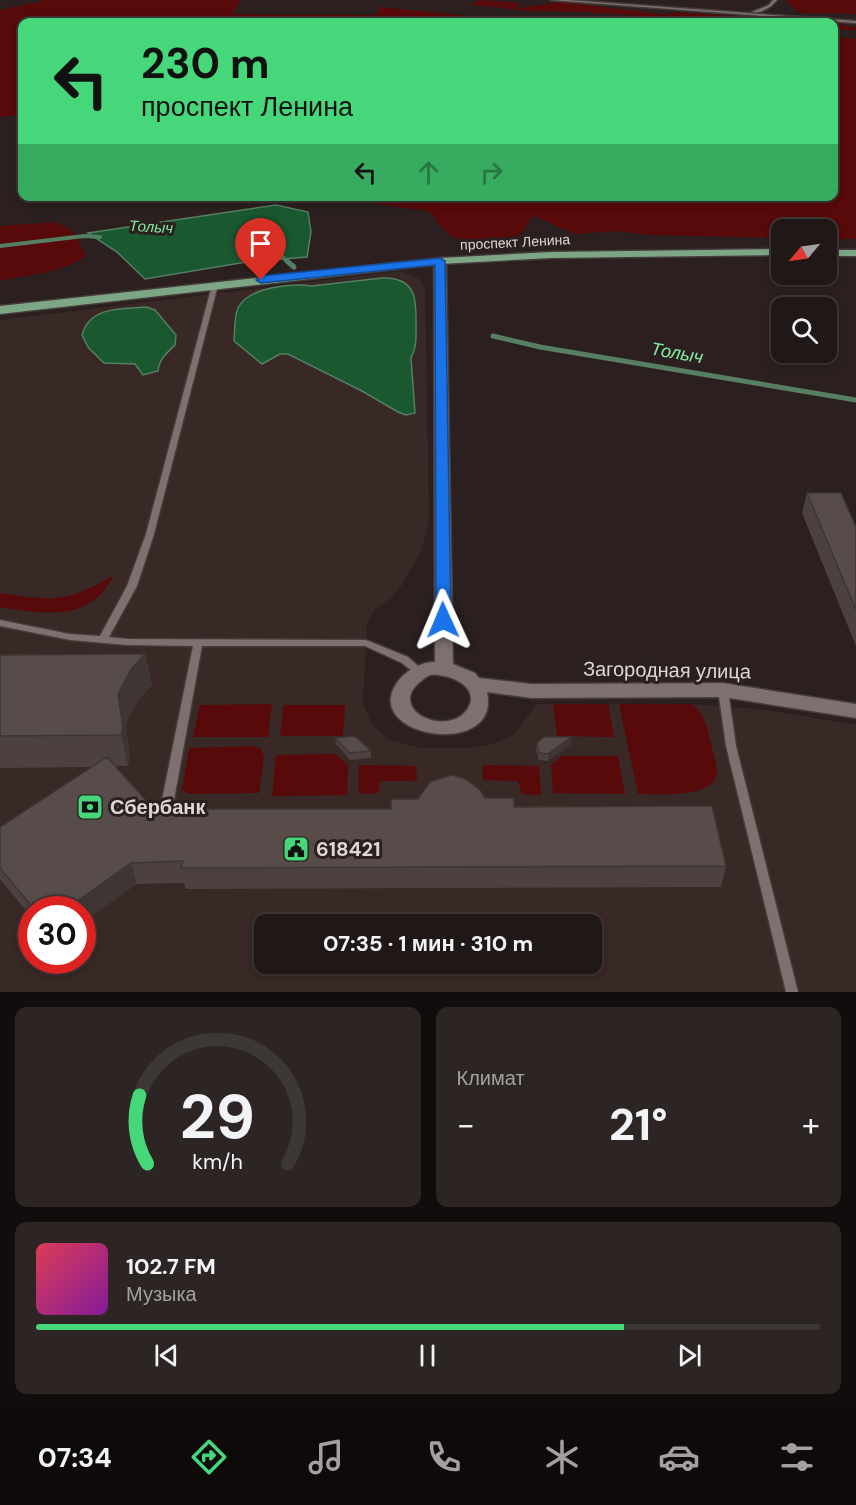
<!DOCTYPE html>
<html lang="ru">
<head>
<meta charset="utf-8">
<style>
	:root { --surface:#201817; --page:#2d2524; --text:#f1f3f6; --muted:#a2a0a1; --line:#3d3736; --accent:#45d77a }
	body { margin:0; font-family:"DM Sans",sans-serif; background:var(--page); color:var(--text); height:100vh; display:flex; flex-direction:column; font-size:22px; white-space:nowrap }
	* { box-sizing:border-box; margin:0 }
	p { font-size:20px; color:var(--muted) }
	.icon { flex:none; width:33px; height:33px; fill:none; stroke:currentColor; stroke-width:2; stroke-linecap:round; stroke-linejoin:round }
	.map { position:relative; height:992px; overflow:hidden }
	.details { display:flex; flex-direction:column; gap:15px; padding:15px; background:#120d0d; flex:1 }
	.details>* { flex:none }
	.banner { position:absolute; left:18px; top:18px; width:820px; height:183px; border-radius:12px; box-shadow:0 3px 9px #0003,0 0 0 2px var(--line); background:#45d77a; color:#111; overflow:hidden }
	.needle { width:39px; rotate:241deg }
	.fabs { position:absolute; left:771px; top:219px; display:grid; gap:12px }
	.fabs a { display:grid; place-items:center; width:66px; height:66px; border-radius:12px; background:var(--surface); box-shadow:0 3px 9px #0003,0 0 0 2px var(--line); font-size:30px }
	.speed { position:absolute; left:18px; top:896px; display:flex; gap:12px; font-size:30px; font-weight:700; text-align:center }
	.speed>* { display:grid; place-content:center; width:78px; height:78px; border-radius:50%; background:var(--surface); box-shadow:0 3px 9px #0003,0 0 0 2px var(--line); line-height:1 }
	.speed .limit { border:9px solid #d22; background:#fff; color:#111 }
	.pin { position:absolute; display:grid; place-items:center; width:51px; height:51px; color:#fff; margin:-62px -26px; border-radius:50% 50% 50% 0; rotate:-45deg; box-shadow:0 0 6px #0007 }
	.pin .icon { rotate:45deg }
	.me { position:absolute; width:66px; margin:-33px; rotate:359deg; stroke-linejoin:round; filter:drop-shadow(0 0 4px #0008) }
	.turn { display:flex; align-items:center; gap:21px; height:126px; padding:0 24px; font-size:27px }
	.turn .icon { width:78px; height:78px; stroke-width:2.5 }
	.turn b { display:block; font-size:42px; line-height:51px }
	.lanes { display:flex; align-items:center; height:57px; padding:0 24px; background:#0003; justify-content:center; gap:30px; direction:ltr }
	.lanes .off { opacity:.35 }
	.big { font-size:45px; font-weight:700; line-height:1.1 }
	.details .widget { flex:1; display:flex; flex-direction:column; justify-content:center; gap:9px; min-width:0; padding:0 21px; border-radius:12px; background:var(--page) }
	.details .dial { align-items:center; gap:0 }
	.dial svg { height:156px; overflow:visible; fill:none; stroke:var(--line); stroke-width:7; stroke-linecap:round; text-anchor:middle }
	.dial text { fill:var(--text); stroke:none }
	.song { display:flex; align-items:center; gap:18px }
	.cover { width:72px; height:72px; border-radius:9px; background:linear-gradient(135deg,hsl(350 70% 55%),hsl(290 70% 35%)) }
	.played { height:6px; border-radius:3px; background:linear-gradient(90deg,var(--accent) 75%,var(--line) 75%) }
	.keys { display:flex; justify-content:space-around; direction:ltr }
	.heat { display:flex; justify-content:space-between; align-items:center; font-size:33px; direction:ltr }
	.details .tiles { flex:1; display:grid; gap:15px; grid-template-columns:1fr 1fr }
	.widget:last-child { grid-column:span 2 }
	.trip { position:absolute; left:254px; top:914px; width:348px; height:60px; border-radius:12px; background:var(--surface); box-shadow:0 3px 9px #0003,0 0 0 2px var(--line); font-weight:700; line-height:60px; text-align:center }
	.tabs { display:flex; height:96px; justify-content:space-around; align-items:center; background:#0d0a09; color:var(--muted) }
	.tabs .icon { width:42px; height:42px }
	.tabs .on { color:var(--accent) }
	.tabs b { font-size:27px; color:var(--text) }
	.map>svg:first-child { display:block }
</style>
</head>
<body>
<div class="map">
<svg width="856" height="992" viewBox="0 0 856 992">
	<rect width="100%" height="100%" fill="#2b201f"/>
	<path fill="#382826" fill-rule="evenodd" d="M400 271 418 278 425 287 429 519 421 551 402 585 390 599 375 609 367 622 363 703 372 725 389 740 422 748H472L493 744 513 735 537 704H691L767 710 856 725V992H0V320ZM32 909H82V960H32ZM264 924H591V963H264Z"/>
	<g fill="#580909">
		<path d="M46 0H240L233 14 376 15 380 7 530 22H22V115L0 117V10Z"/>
		<path d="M479 0 523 3 517 5 520 8 560 2 661 14H673V12L845 23 841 25 856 27V30H834V22H733L580 12 532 11 471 5Z"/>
		<path d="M785 0H856V14L800 13Z"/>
		<path d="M834 37 856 39V239H827L826 230H782L781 238 650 235 615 231 576 234 533 216 520 235C502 238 459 247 446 232 439 224 436 218 428 211L327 197 834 196Z"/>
		<path d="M56 222C81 234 74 235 86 256 60 274 29 274 0 281V226Z"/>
		<path d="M114 575C90 623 43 614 0 607V593C52 601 67 603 114 575Z"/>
		<path d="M272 704 268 737H193L200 705Z"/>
		<path d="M553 704H608L614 737 557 736Z"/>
		<path d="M619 704H691C706 715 707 728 711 744 713 753 717 763 717 772 716 799 656 794 638 794Z"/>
		<path d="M284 705H345L343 736H280Z"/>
		<path d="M253 746 261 749 264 757 259 793 189 794 182 790 189 748Z"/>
		<path d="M335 754 348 765 347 795 272 796 276 755Z"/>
		<path d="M562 756H618L625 794 553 793 551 765Z"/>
		<path d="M359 765 416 766 417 779 413 781H380L379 791 376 794 358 793Z"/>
		<path d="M483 765 539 766 541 795 522 794 518 781 485 780 482 778Z"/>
	</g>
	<g fill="#1a5830" stroke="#557e62" stroke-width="1.5">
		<path d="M276 205 308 212 311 232 307 257 246 262 145 279 117 252 88 233Z"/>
		<path d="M382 278C416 277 416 298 416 325 416 337 417 347 411 358L415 413 406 415 398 412 362 391 288 354H280L262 364 234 341C235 331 234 317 238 308 248 287 292 283 312 286Z"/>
		<path d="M146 307 155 310 176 335 175 345C167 353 159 359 158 371L143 375 135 364 104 363 88 347 82 335C90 306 121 309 146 307Z"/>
	</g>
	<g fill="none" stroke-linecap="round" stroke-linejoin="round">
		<g stroke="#557e62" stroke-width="4">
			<path d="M0 246 84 236 100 237"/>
			<path d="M279 254 288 262"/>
		</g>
		<g stroke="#557e62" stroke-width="5">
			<path d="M287 261 294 267"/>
			<path d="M493 336 540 347 856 400"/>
		</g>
		<g stroke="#443b3a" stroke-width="3">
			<g id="lane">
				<path d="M550 0H568L856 21V23Z"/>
				<path d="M773 0H777C771 7 761 14 752 12L769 5Z"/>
				<path d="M215 283 218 285 154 534 137 586 109 637 127 639 366 640 408 657 425 672 423 675 420 676 417 675 402 663 365 646H202L174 800 175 805 197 811 199 814 197 817 193 819 167 811 162 800 193 646 127 645 70 640 0 626V620L70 634 100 636 127 586 146 534 212 285Z"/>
				<path d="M723 686 727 687 728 690 736 746 798 992H786L726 746 718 690 719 687Z"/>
			</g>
		</g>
		<g stroke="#443b3a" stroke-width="3">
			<path id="street" d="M440 258 446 261 453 664 475 673 479 678 531 684 723 683 856 704V718L723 697 531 698 487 692C502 761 355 737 399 680 407 670 423 661 435 662L434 261ZM430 675C448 673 484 687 466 711 444 739 377 705 430 675Z"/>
		</g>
		<g stroke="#443b3a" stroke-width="3">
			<g id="primary">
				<path d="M782 249V255L551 258 440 264 0 314V306L440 258 551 252Z"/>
				<rect x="826" y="250" width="30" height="6"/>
			</g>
		</g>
		<use href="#lane" fill="#7d706e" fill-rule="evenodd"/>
		<use href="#street" fill="#7d706e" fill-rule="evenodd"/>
		<use href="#primary" fill="#7da784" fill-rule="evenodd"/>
	</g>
	<g fill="#4c4140">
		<path d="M807 493 856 527V646L802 513Z"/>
		<path d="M145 654 152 685 139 699 129 717 126 726 130 758 128 766H115L158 814 391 809 485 798 726 866 721 887 186 889 184 883 137 884 82 909H32V918L0 879V827L92 767 0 768V655Z"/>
		<path d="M335 738 371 751V758L350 760 336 744Z"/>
		<path d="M537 743 571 744 548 761 539 760 536 750Z"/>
	</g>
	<g fill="#3e3534">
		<path d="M145 654 152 685 139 699 129 717 126 726 130 758 128 766 121 735 118 695 122 686 132 668Z"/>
		<path d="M571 737V744L548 761V754Z"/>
		<path d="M131 863 137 884 82 923V909H66Z"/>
	</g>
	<g fill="#584c4a" stroke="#3e3534" stroke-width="1.5">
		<path d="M807 493H841L856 527V610Z"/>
		<path d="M145 654 132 668 122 686 118 695 123 727 121 735 0 736V655Z"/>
		<path d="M355 736 371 751 350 753 335 738Z"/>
		<path d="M544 737H571L548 754 539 753 537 743Z"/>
		<path d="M107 757 158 814 191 813 192 809H391V799H418L430 782 451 775 463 778 472 784 480 790 485 798H514V807L712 806 726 866 181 868 183 861 131 863 66 909H34L0 868V827Z"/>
	</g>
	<path fill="#1a73e8" stroke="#114b97" stroke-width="1.5" d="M440 258 445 261 451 620 449 624H438L436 620 435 265 261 283 256 280 261 276Z"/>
	<defs>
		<g id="bank-square" transform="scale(1.35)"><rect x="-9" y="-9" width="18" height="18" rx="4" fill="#45d77a" stroke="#2b201f"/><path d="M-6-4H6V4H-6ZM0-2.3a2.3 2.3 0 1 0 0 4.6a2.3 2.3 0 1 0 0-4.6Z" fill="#111"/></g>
		<g id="civic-square" transform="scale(1.35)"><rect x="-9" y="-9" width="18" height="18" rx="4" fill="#45d77a" stroke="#2b201f"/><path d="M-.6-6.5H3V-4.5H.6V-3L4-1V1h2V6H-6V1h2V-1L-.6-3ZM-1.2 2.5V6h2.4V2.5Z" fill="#111"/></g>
	</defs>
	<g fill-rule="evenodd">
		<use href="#bank-square" x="90" y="807"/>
		<use href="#civic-square" x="296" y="849"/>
	</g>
	<g text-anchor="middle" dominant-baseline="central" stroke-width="6" stroke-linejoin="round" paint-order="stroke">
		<g font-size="14" fill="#ded7d5" stroke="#2b201f">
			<text transform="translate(515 242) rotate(-3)">проспект Ленина</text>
		</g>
		<g font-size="15" font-style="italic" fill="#82eba0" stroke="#2b201f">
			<text transform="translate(151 227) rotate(3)">Толыч</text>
		</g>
		<g font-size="18" font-style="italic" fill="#82eba0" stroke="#2b201f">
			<text transform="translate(677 353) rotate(10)">Толыч</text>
		</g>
		<g font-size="20" fill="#ded7d5" stroke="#2b201f">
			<text transform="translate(667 670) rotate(1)">Загородная улица</text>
		</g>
		<g font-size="20" font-weight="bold" fill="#ded7d5" stroke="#2b201f" text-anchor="start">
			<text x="110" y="807">Сбербанк</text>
			<text x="316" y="849">618421</text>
		</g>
	</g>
</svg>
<div class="fabs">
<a><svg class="needle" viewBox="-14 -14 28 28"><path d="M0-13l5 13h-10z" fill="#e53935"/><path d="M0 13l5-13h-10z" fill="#a2a0a1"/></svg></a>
<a><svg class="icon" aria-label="search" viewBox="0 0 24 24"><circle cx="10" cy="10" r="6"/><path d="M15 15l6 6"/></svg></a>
</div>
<div class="speed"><div class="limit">30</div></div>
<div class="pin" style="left:261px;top:280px;background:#d93025"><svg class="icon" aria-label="arrive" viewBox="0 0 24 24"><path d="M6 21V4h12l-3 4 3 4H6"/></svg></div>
<svg class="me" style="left:443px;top:620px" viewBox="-20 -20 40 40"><path d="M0-17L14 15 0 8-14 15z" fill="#1a73e8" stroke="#fff" stroke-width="4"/></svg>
<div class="trip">07:35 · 1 мин · 310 m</div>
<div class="banner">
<div class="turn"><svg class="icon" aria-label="left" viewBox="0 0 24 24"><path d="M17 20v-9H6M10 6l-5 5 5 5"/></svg><div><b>230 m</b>проспект Ленина</div></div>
<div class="lanes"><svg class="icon" aria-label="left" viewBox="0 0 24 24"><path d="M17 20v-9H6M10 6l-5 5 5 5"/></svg><svg class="icon off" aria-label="ahead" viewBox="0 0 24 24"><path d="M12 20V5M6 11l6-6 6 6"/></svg><svg class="icon off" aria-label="right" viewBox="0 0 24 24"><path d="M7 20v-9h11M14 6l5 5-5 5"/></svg></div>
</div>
</div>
<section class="details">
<div class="tiles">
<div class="widget dial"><svg viewBox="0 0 100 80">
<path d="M14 69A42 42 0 1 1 86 69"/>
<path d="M14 69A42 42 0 0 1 10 34" stroke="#45d77a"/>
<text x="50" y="56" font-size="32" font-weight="700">29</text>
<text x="50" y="72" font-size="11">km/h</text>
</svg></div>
<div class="widget"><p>Климат</p>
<div class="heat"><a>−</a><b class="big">21°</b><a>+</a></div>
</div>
<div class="widget">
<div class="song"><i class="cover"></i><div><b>102.7 FM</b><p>Музыка</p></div></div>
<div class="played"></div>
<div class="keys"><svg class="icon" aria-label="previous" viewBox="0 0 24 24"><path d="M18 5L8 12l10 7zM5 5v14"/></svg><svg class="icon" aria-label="pause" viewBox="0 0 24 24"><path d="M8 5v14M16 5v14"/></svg><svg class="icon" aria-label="next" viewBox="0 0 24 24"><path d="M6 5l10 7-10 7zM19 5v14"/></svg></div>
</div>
</div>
</section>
<nav class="tabs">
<b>07:34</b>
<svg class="icon on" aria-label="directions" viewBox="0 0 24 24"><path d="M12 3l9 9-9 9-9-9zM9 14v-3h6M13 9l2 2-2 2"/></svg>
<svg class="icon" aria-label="music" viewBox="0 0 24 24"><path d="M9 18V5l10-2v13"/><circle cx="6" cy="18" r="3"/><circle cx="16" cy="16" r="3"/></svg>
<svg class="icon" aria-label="phone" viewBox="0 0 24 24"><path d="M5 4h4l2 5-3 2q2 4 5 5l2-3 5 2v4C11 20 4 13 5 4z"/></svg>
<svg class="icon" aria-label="climate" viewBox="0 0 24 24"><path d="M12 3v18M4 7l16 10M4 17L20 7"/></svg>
<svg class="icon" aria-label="car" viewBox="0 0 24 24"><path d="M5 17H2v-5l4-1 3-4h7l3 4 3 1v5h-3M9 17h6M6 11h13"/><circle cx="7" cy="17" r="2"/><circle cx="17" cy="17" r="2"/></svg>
<svg class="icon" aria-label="filters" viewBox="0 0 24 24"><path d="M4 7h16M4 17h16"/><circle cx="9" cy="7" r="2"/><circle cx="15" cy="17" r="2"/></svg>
</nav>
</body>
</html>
